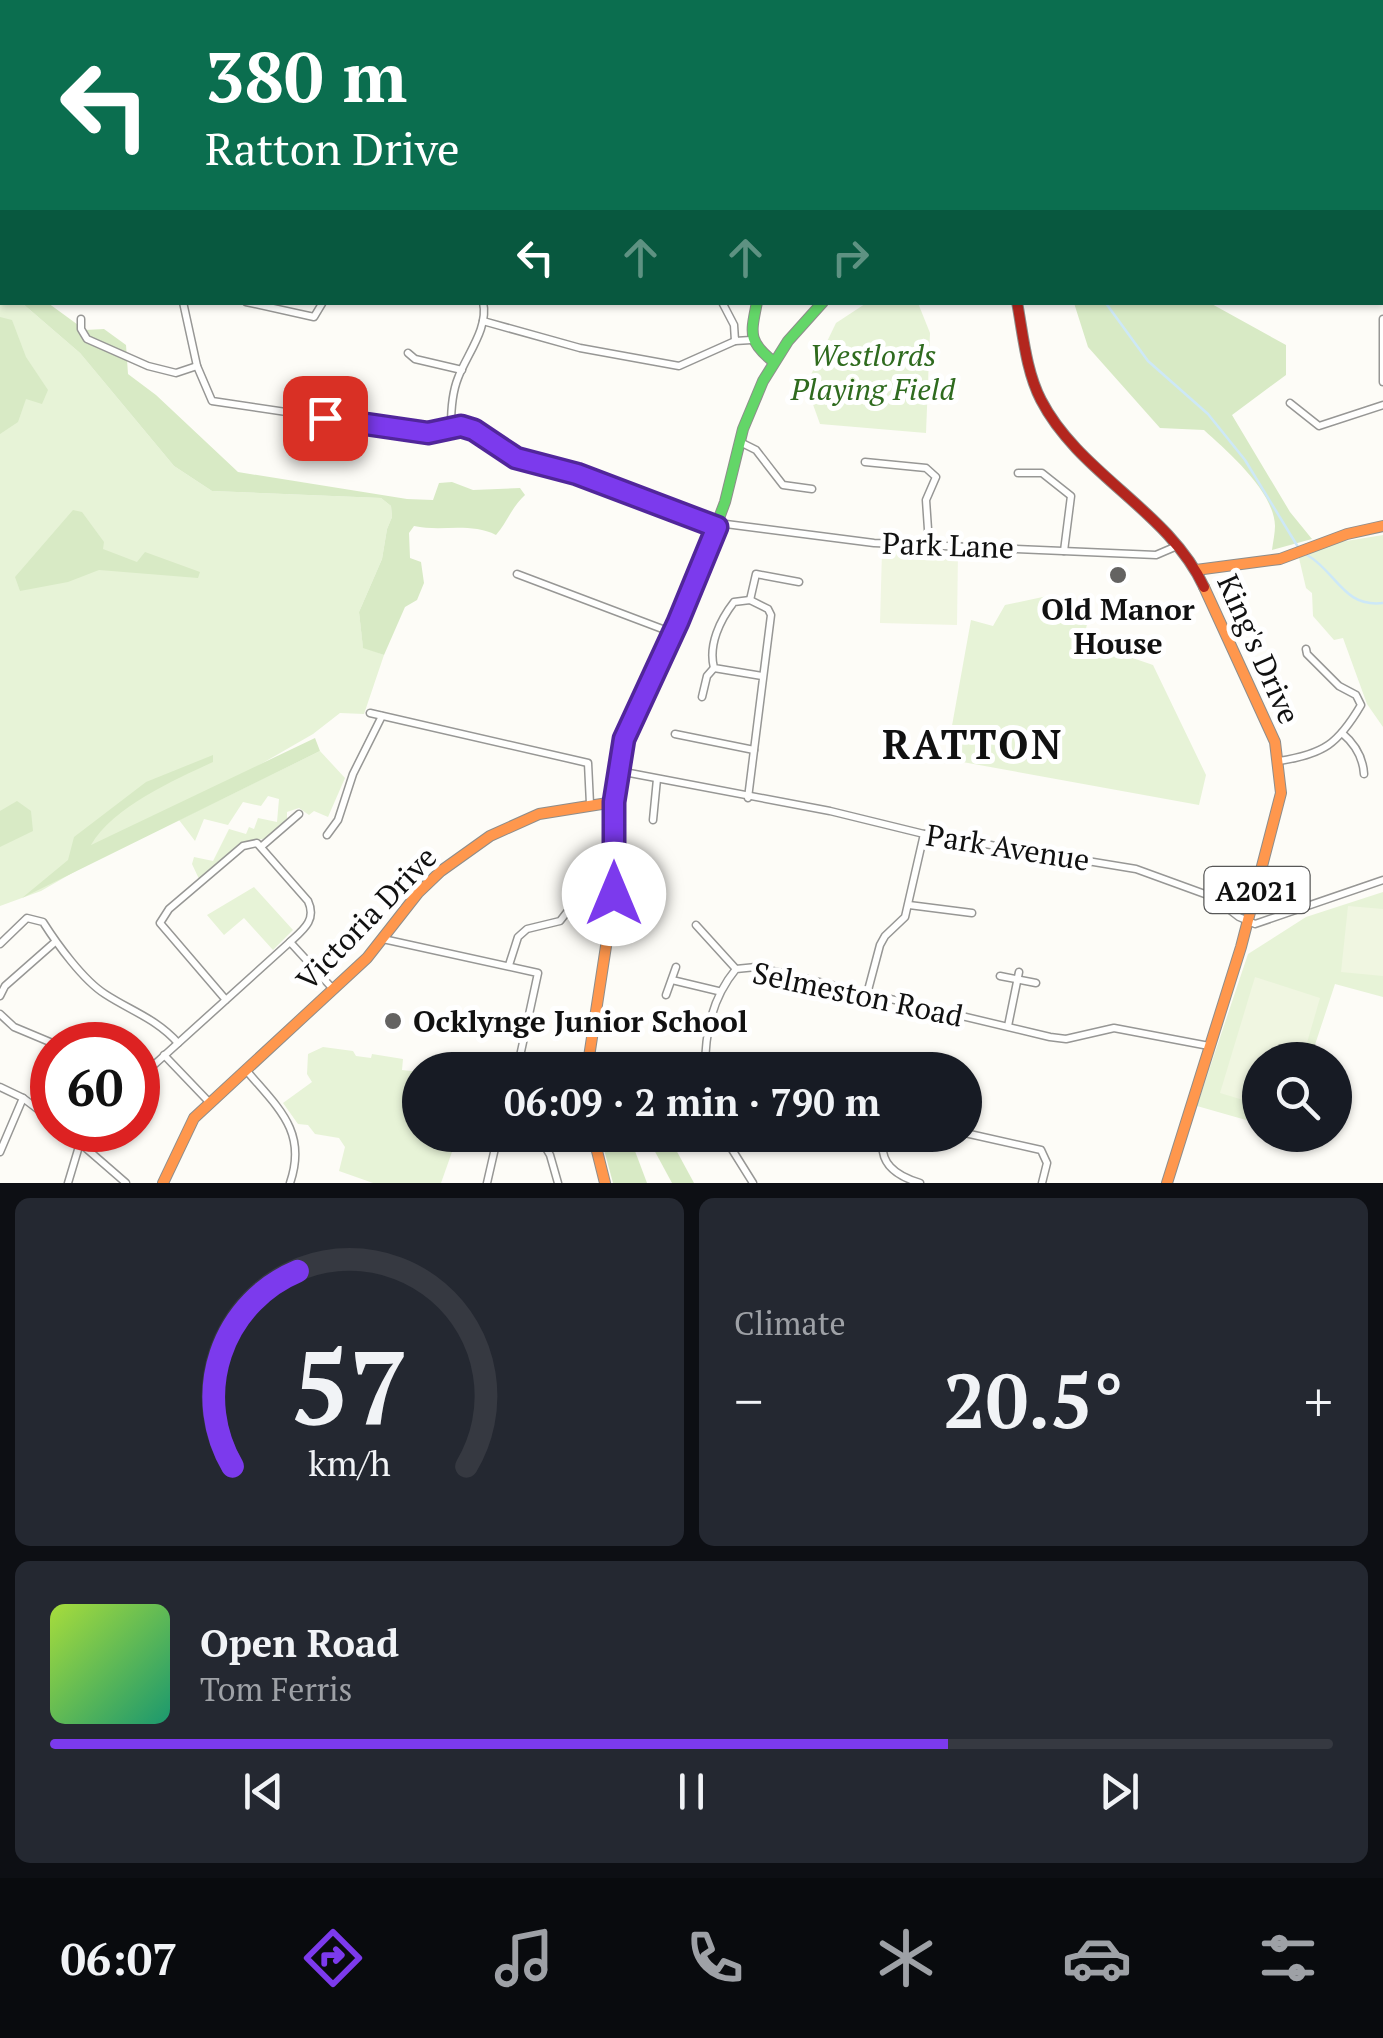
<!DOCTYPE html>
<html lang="en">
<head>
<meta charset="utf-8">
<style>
	:root { --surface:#171b24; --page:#242831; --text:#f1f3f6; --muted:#9ea1a6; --line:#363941; --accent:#7c3aed }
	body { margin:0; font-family:"PT Serif",serif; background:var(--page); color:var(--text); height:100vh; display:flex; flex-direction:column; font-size:38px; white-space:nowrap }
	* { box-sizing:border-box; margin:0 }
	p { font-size:32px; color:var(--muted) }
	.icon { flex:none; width:55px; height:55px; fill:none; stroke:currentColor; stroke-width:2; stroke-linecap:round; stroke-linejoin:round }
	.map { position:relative; height:1183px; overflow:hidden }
	.side { display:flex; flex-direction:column; gap:15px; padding:15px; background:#0d0f14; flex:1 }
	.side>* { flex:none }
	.hud { position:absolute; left:0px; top:0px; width:1385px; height:305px; box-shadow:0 2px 8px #0004; background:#0b6e4f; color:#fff; overflow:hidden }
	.controls { position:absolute; left:1242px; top:1042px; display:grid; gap:20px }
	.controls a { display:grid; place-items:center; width:110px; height:110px; border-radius:50%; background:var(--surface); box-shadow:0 2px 8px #0004; font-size:50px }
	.speed { position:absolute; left:30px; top:1022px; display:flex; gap:20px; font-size:50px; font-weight:700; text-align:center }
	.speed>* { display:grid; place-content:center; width:130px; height:130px; border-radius:50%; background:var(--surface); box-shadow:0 2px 8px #0004; line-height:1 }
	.speed .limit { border:15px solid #d22; background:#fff; color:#111 }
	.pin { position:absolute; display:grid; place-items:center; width:85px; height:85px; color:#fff; margin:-42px; border-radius:20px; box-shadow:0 5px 15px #0006 }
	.me { position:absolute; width:110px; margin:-55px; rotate:0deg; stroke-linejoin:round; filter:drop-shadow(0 0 8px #0008) }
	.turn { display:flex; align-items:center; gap:35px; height:210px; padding:0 40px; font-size:45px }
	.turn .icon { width:130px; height:130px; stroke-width:2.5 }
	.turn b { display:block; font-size:70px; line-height:85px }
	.lanes { display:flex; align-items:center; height:95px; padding:0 40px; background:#0003; justify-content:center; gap:50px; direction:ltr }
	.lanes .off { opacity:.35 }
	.big { font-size:75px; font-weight:700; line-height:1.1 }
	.side .widget { flex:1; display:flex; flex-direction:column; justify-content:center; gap:15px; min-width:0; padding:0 35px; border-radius:15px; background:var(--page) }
	.side .dial { align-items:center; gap:0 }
	.dial svg { height:260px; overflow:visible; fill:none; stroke:var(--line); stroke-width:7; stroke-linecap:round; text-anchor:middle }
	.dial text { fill:var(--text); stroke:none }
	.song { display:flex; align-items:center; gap:30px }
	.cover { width:120px; height:120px; border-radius:15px; background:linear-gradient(135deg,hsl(80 70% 55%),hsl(160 70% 35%)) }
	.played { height:10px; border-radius:5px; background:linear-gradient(90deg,var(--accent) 70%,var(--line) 70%) }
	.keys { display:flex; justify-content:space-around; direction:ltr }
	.heat { display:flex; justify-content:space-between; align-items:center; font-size:55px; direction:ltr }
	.side .tiles { flex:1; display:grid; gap:15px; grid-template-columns:1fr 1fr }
	.widget:last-child { grid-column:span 2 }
	.trip { position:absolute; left:402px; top:1052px; width:580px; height:100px; border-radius:50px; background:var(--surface); box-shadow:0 2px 8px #0004; font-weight:700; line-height:100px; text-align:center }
	.tab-bar { display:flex; height:160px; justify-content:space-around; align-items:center; background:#090b0e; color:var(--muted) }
	.tab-bar .icon { width:70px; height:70px }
	.tab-bar .current { color:var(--accent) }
	.tab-bar b { font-size:45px; color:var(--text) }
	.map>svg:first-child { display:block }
</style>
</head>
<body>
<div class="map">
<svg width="1383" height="1183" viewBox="0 0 1383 1183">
	<rect width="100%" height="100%" fill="#fdfcf7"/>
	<g fill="#e7f3d7">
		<path d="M0 296 2 302 22 303 80 353 174 466 212 491 381 498 391 506 392 517 387 529 382 559 359 612 363 647 384 655 364 714 340 713 313 734 41 891 0 906Z"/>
		<path d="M868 302 918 303 930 333 926 433 820 424 806 385 836 323Z"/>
		<path d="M1383 535V727L1367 704 1343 638 1334 640 1313 616 1312 593 1306 588 1299 558 1340 542Z"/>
		<path d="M1052 595 1091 608 1083 641 1153 665 1206 775 1199 805 946 759 971 620 993 626 1005 605Z"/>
		<path d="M320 751 345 778 328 817 314 811 309 815 299 808 287 812V821L268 838 245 842 199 879 192 864 194 857 213 861 229 829 246 834 249 827 254 829 258 818 277 822 279 799 268 796 261 806 243 802 228 825 204 819 195 841 179 820Z"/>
		<path d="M254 887 293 930 273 950 244 918 224 935 207 915Z"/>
		<path d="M1383 892V997L1335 984 1310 1060H1260V1124L1197 1106 1248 954 1306 917Z"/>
		<path d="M323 1047 353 1051 356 1056 371 1058 372 1054 403 1059 402 1070 420 1072V1135H458L441 1183H373L339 1171 345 1147 339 1138 315 1134 308 1125 298 1124 283 1103 312 1082 307 1074 308 1054Z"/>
	</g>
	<g fill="#d8eac5">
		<path d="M22 303H48L85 330 104 329 126 345 128 374 156 395 238 472 407 499 433 500 439 483 452 482 473 490 520 488 525 495C511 508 508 521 496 535 470 522 441 532 414 526L409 533 410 558 421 562 424 583 417 600 405 607 384 655 363 648 359 612 382 559 387 529 392 517 391 506 381 498 212 491 174 466 80 353Z"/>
		<path d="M1074 303H1210L1286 345V375L1232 415 1290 512 1312 539 1272 550C1273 542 1275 533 1275 526 1274 491 1228 452 1204 430L1160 428 1088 347Z"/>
		<path d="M0 317 12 320 26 357 48 390 42 404 26 399 18 422 0 434Z"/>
		<path d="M73 510 82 512 104 542 103 549 137 562 145 552 200 572 198 578 99 570 68 582 20 591 15 577Z"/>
		<path d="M315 738 320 751 22 898 68 860 74 837 146 782 213 755V762C174 780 113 807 91 845Z"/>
		<path d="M17 801 31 811 33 831 0 847V811Z"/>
		<path d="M600 1135H629L647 1183H613Z"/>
		<path d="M646 1135H668L694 1183H672Z"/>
	</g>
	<g fill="#f0f6e1">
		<path d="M882 551 958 552 957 625 880 623Z"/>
		<path d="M1348 906 1383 909V976L1341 972Z"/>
		<path d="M1255 977 1320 998 1302 1060H1260V1105L1220 1093Z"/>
	</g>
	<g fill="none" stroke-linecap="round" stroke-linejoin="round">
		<g stroke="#cde8f7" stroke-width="2.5">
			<path d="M924 2 925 0"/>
			<path d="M1105 302 1148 361 1208 414 1245 460 1298 547"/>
			<path d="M1307 555C1336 571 1343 608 1383 603"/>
		</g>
		<g stroke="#979795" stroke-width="9">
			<g id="street">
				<path d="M188 0 192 2"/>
				<path d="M412 0 414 2"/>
				<path d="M762 0 763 2"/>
				<path d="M1277 0 1278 2"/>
				<path d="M648 2V0"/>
				<path d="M904 2V0"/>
				<path d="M1075 2 1076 0"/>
				<path d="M1187 2 1188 0"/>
				<path d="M1382 55H1383"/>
				<path d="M1382 74 1383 72"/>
				<path d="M1382 104 1383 105"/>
				<path d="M1382 115H1383"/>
				<path d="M1382 214H1383"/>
				<path d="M1382 292 1383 295"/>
				<path d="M183 302 197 366 212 401 428 433 461 426 474 430 517 458 577 474 717 527"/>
				<path d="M246 302 314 317 323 302"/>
				<path d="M722 302 734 325 735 341 751 340"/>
				<path d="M81 319V329L87 339 148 366 176 373 197 366"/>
				<path d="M1383 319V382"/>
				<path d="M483 321 580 348 679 366 735 341"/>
				<path d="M408 353 415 359 462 370"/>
				<path d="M1290 403 1319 426 1383 405"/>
				<path d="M451 426C451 410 452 393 458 378 467 354 489 328 483 302"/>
				<path d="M740 442 756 450 783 485 812 489"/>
				<path d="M865 462 926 468 936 477 926 500 929 544"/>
				<path d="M1018 473H1042L1071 496 1064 551"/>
				<path d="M718 523 874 543 1156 555 1177 546"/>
				<path d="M517 574 673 633"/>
				<path d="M750 600 756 574 799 582"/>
				<path d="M702 697 707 676 714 668"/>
				<path d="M370 713 588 763 590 804"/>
				<path d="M1342 733C1355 744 1363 757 1364 774"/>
				<path d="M675 734 754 750"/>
				<path d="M1279 761C1324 754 1338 744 1361 705L1356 695 1339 686 1307 654 1306 649"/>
				<path d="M619 771 830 811 924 834 1136 869 1213 897 1239 917 1255 924 1383 880"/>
				<path d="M748 798 771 615 768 609 750 600 734 602C720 620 708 645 714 668L762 676"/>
				<path d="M653 820 657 779"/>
				<path d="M327 835 338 820 353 774 382 716"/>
				<path d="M262 846 299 814"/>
				<path d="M909 905 972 913"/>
				<path d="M696 925 736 969"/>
				<path d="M383 939 538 973 517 1070"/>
				<path d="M290 942 333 989"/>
				<path d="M0 944 27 918 43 922C57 944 83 980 105 994 131 1011 157 1019 178 1043"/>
				<path d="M509 965 518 937 527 929 560 921 571 907 587 895"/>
				<path d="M1000 976 1036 983"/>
				<path d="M672 980 718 991"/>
				<path d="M867 994 880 945 885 936 905 917 924 834"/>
				<path d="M666 995 676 967"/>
				<path d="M0 996 5 986 55 942"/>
				<path d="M0 1014 14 1027 57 1045"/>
				<path d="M1008 1026 1019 972"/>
				<path d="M164 1055 209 1102"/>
				<path d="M246 1070C277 1107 308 1131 290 1183"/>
				<path d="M705 1070C705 1032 712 998 736 969L756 967 1050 1037 1066 1039 1114 1028 1209 1046"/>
				<path d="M138 1073H145L290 942C303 930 317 920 308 901L257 843 243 846 169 909 160 923 226 1000"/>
				<path d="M0 1087 23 1098 52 1120"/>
				<path d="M65 1130 126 1183"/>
				<path d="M965 1133 1041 1150 1047 1163 1042 1183"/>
				<path d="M538 1135 550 1155 558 1183"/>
				<path d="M723 1135 753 1183"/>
				<path d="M884 1135C877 1163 896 1176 920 1183"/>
				<path d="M0 1152 23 1098"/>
				<path d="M68 1183 80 1143"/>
				<path d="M487 1183 498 1135"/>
			</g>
		</g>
		<g stroke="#8e8d8b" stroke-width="12">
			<g id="fast">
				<path d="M757 302C751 333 747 341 774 362"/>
				<path d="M696 580 725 502 743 429 763 381 788 341 823 302"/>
			</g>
		</g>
		<g stroke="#8e8d8b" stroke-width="12">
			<g id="slow">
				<path d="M1053 0V2"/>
				<path d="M1196 570 1280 559 1347 534 1383 526"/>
				<path d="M587 1070 614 894V802L624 739 696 580"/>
				<path d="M593 1135 605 1183"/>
				<path d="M163 1183 194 1118 367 958 418 893 441 871 490 836 539 814 614 802"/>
				<path d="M1167 1183 1241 947 1281 793 1275 742 1204 587"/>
			</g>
		</g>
		<g stroke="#8e8d8b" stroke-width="12">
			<g id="jam">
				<path d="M791 0 792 2"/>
				<path d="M1017 302C1023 334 1026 371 1041 400 1079 474 1169 511 1204 587"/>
			</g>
		</g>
		<use href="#street" stroke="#fffffe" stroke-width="6"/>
		<use href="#fast" stroke="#63d668" stroke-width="10"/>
		<use href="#slow" stroke="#ff974d" stroke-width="10"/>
		<use href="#jam" stroke="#b3261e" stroke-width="10"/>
	</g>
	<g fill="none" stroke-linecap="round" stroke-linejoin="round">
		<g stroke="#51269a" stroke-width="25">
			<path id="route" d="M325 418 428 433 461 426 474 430 516 458 577 474 717 527 678 622 624 739 614 802V894"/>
		</g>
		<use href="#route" stroke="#7c3aed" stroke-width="18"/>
	</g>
	<g fill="#646362" stroke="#fff" stroke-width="4">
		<circle cx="1118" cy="575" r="10"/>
		<circle cx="393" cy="1021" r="10"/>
	</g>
	<g text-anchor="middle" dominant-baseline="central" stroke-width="10" stroke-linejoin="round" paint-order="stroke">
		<rect fill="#fff" stroke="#585858" stroke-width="2.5" x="1204.5" y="867" width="105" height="46" rx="8"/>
		<g font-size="28" font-weight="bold" fill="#111">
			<text x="1257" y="890">A2021</text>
		</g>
		<g font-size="30" font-style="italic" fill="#2f6b1f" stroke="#fff">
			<text x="873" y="355">Westlords<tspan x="873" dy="34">Playing Field</tspan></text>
		</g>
		<g font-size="30" fill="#111" stroke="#fff">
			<text transform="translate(948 545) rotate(2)">Park Lane</text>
			<text transform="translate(1259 649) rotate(66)">King's Drive</text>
			<text transform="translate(1008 847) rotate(9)">Park Avenue</text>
			<text transform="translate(366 918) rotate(-46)">Victoria Drive</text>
			<text transform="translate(858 994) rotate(12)">Selmeston Road</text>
		</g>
		<g font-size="30" font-weight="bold" fill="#111" stroke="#fff">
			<text x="1118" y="609">Old Manor<tspan x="1118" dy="34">House</tspan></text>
			<text x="413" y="1021" text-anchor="start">Ocklynge Junior School</text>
		</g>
		<g font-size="40" font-weight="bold" letter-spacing="2.5" fill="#111" stroke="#fff">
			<text x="973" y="743">RATTON</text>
		</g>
	</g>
</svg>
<div class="controls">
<a><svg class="icon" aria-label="search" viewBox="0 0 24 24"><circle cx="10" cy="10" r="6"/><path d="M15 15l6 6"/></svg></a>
</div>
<div class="speed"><div class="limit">60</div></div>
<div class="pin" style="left:325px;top:418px;background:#d93025"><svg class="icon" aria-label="arrive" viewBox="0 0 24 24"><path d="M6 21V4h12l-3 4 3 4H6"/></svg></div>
<svg class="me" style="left:614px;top:894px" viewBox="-20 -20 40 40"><circle r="19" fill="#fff"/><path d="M0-13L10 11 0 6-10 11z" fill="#7c3aed"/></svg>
<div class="trip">06:09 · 2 min · 790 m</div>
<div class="hud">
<div class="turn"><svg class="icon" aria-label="left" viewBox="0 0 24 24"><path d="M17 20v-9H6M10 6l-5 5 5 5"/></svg><div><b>380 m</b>Ratton Drive</div></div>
<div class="lanes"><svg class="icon" aria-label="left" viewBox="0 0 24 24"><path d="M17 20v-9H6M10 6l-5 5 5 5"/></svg><svg class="icon off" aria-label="ahead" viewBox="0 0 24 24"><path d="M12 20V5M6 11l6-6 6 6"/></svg><svg class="icon off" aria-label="ahead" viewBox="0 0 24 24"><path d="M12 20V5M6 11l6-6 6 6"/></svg><svg class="icon off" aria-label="right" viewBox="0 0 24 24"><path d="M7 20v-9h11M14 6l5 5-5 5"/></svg></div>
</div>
</div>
<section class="side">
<div class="tiles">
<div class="widget dial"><svg viewBox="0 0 100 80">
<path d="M14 69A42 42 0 1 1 86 69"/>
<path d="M14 69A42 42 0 0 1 34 9" stroke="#7c3aed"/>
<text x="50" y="56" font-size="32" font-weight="700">57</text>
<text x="50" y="72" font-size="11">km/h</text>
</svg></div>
<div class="widget"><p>Climate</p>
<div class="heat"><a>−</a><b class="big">20.5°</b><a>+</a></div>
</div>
<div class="widget">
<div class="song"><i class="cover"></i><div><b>Open Road</b><p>Tom Ferris</p></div></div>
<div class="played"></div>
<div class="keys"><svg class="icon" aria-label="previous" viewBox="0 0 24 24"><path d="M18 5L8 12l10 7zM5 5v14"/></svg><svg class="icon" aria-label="pause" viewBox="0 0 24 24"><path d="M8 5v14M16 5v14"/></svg><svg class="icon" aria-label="next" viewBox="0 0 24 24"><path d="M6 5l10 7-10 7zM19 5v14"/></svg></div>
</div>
</div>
</section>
<nav class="tab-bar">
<b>06:07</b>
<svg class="icon current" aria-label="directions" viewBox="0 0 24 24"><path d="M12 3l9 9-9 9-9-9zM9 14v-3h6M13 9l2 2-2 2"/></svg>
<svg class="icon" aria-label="music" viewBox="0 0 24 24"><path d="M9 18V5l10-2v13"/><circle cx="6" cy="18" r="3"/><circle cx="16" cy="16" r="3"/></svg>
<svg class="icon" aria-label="phone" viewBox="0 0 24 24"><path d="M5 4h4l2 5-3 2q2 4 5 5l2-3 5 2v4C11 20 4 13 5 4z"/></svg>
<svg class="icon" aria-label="climate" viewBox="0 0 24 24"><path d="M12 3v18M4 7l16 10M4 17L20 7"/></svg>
<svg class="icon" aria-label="car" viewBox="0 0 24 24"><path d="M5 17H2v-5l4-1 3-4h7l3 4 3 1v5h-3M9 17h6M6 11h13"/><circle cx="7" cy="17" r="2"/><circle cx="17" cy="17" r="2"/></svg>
<svg class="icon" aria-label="filters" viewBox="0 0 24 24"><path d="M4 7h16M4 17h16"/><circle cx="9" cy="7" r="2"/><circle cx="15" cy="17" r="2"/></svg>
</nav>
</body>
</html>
